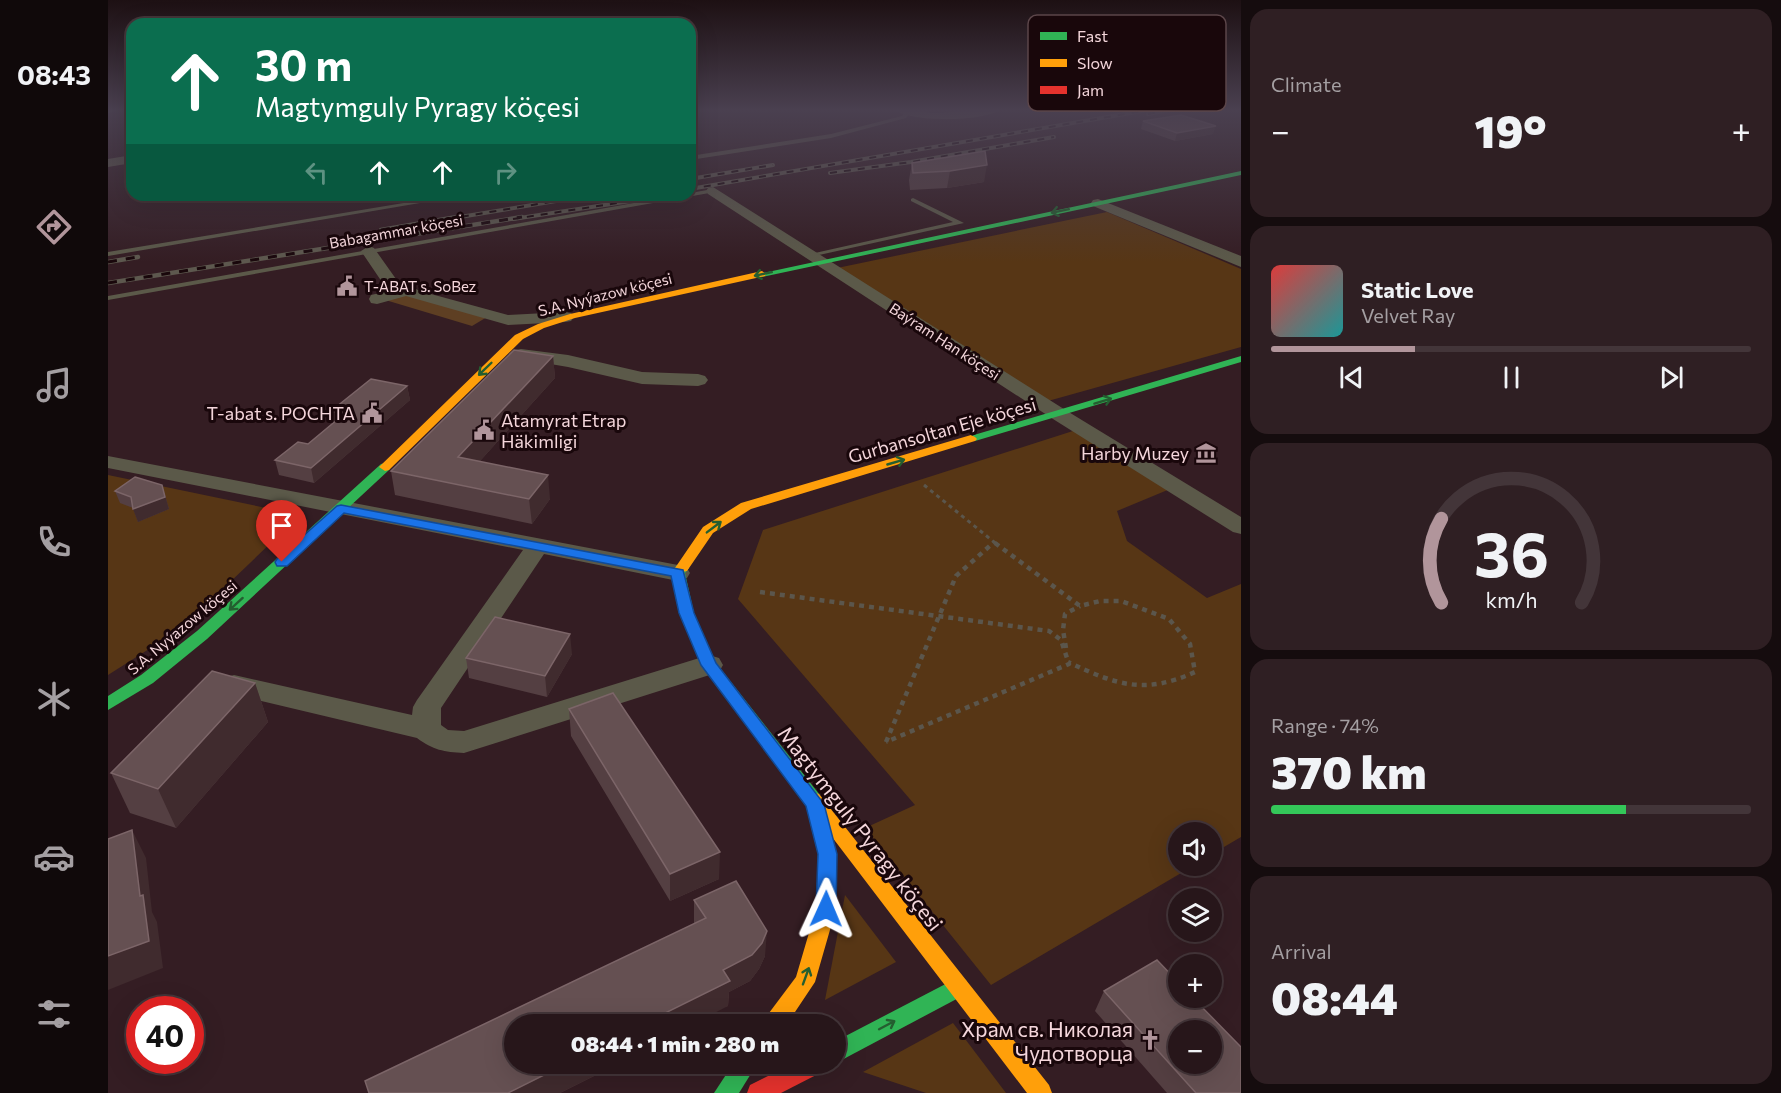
<!DOCTYPE html>
<html lang="en">
<head>
<meta charset="utf-8">
<style>
	:root { --surface:#27161a; --page:#2f1f23; --text:#f1f3f6; --muted:#a49fa2; --line:#433539; --accent:#b1959b }
	body { margin:0; font-family:Commissioner,sans-serif; background:var(--page); color:var(--text); height:100vh; display:flex; flex-direction:column; font-size:22px; white-space:nowrap }
	* { box-sizing:border-box; margin:0 }
	p { font-size:20px; color:var(--muted) }
	.icon { flex:none; width:33px; height:33px; fill:none; stroke:currentColor; stroke-width:2; stroke-linecap:round; stroke-linejoin:round }
	.map { position:relative; flex:1; overflow:hidden }
	.drawer { display:flex; flex-direction:column; gap:9px; padding:9px; background:#150c0e; width:540px }
	.drawer>* { flex:none }
	.top-card { position:absolute; left:18px; top:18px; width:570px; height:183px; border-radius:18px; box-shadow:0 6px 24px #0002,0 0 0 2px var(--line); background:#0b6e4f; color:#fff; overflow:hidden }
	.tools { position:absolute; left:1060px; top:822px; display:grid; gap:12px }
	.tools a { display:grid; place-items:center; width:54px; height:54px; border-radius:50%; background:var(--surface); box-shadow:0 6px 24px #0002,0 0 0 2px var(--line); font-size:30px }
	.speed { position:absolute; left:18px; top:996px; display:flex; gap:12px; font-size:30px; font-weight:700; text-align:center }
	.speed>* { display:grid; place-content:center; width:78px; height:78px; border-radius:50%; background:var(--surface); box-shadow:0 6px 24px #0002,0 0 0 2px var(--line); line-height:1 }
	.speed .limit { border:9px solid #d22; background:#fff; color:#111 }
	.pin { position:absolute; display:grid; place-items:center; width:51px; height:51px; color:#fff; margin:-62px -26px; border-radius:50% 50% 50% 0; rotate:-45deg; box-shadow:0 0 6px #0007 }
	.pin .icon { rotate:45deg }
	.me { position:absolute; width:66px; margin:-33px; rotate:1deg; stroke-linejoin:round; filter:drop-shadow(0 0 4px #0008) }
	.turn { display:flex; align-items:center; gap:21px; height:126px; padding:0 30px; font-size:27px }
	.turn .icon { width:78px; height:78px; stroke-width:2.5 }
	.turn b { display:block; font-size:42px; line-height:51px }
	.lanes { display:flex; align-items:center; height:57px; padding:0 30px; background:#0003; justify-content:center; gap:30px; direction:ltr }
	.lanes .off { opacity:.35 }
	.big { font-size:45px; font-weight:800; line-height:1.1 }
	.drawer .card { flex:1; display:flex; flex-direction:column; justify-content:center; gap:9px; min-width:0; padding:0 21px; border-radius:18px; background:var(--page) }
	.drawer .dial { align-items:center; gap:0 }
	.dial svg { height:156px; overflow:visible; fill:none; stroke:var(--line); stroke-width:7; stroke-linecap:round; text-anchor:middle }
	.dial text { fill:var(--text); stroke:none }
	.song { display:flex; align-items:center; gap:18px }
	.cover { width:72px; height:72px; border-radius:9px; background:linear-gradient(135deg,hsl(0 70% 55%),hsl(180 70% 35%)) }
	.played { height:6px; border-radius:3px; background:linear-gradient(90deg,var(--accent) 30%,var(--line) 30%) }
	.keys { display:flex; justify-content:space-around; direction:ltr }
	.heat { display:flex; justify-content:space-between; align-items:center; font-size:33px; direction:ltr }
	.charge { height:9px; border-radius:4px; background:linear-gradient(90deg,#34c759 74%,var(--line) 0) }
	.trip { position:absolute; left:396px; top:1014px; width:342px; height:60px; border-radius:30px; background:var(--surface); box-shadow:0 6px 24px #0002,0 0 0 2px var(--line); font-weight:800; line-height:60px; text-align:center }
	main { display:flex; flex:1; min-height:0 }
	.menu { display:flex; flex-direction:column; width:108px; justify-content:space-around; align-items:center; background:#10090a; color:var(--muted) }
	.menu .icon { width:42px; height:42px }
	.menu .active { color:var(--accent) }
	.menu b { font-size:27px; color:var(--text) }
	.map>svg:first-child { display:block }
</style>
</head>
<body>
<main>
<nav class="menu">
<b>08:43</b>
<svg class="icon active" aria-label="directions" viewBox="0 0 24 24"><path d="M12 3l9 9-9 9-9-9zM9 14v-3h6M13 9l2 2-2 2"/></svg>
<svg class="icon" aria-label="music" viewBox="0 0 24 24"><path d="M9 18V5l10-2v13"/><circle cx="6" cy="18" r="3"/><circle cx="16" cy="16" r="3"/></svg>
<svg class="icon" aria-label="phone" viewBox="0 0 24 24"><path d="M5 4h4l2 5-3 2q2 4 5 5l2-3 5 2v4C11 20 4 13 5 4z"/></svg>
<svg class="icon" aria-label="climate" viewBox="0 0 24 24"><path d="M12 3v18M4 7l16 10M4 17L20 7"/></svg>
<svg class="icon" aria-label="car" viewBox="0 0 24 24"><path d="M5 17H2v-5l4-1 3-4h7l3 4 3 1v5h-3M9 17h6M6 11h13"/><circle cx="7" cy="17" r="2"/><circle cx="17" cy="17" r="2"/></svg>
<svg class="icon" aria-label="filters" viewBox="0 0 24 24"><path d="M4 7h16M4 17h16"/><circle cx="9" cy="7" r="2"/><circle cx="15" cy="17" r="2"/></svg>
</nav>
<div class="map">
<svg width="1133" height="1093" viewBox="0 0 1133 1093">
	<rect width="100%" height="100%" fill="#341d23"/>
	<g fill="#573615">
		<path d="M999 212 1133 269V347L940 401 729 268Z"/>
		<path d="M968 430 1062 489 1009 511 1019 541 1099 598 1133 584V837L1104 854V832H1071V866H1085L883 985 757 828 807 805 630 599 655 530Z"/>
		<path d="M0 475 192 515 74 628 0 675Z"/>
		<path d="M737 895 788 962 717 1000Z"/>
		<path d="M845 1023 898 1093H818L755 1072Z"/>
	</g>
	<path fill="#5e3f23" d="M297 293 379 317 364 326 274 299Z"/>
	<g fill="none" stroke-linecap="round" stroke-linejoin="round">
		<g stroke="#5b564c" stroke-width="3" stroke-dasharray="4 4" stroke-linecap="butt">
			<path d="M816 485 886 542 884 544"/>
			<path d="M886 542 889 544"/>
		</g>
		<g stroke="#5b564c" stroke-width="4.5" stroke-dasharray="5 5" stroke-linecap="butt">
			<path d="M887 543 972 606 992 601H1013L1061 619 1082 644 1087 672C1036 695 1009 685 960 662"/>
			<path d="M652 592 941 631 953 640 961 664 778 742"/>
			<path d="M958 648 955 630 957 614 972 606"/>
			<path d="M778 742 848 576 885 543"/>
		</g>
		<g fill="#5b5949" fill-rule="evenodd">
			<path d="M797 112 802 113 798 118 723 138 582 160V156L723 134 794 116Z"/>
			<path d="M605 189 608 191 607 192 0 300V296L571 195H582V193Z"/>
			<path d="M344 195H359L0 256V252Z"/>
			<path d="M805 198 856 223 702 257 698 255 845 222 803 201V199Z"/>
		</g>
		<g fill="#5b5949" fill-rule="evenodd">
			<path d="M785 109 827 113 894 109C876 122 803 123 785 109Z"/>
			<path d="M24 155V163L0 167V159Z"/>
			<path d="M605 187 959 411 1133 517V534L1125 532 945 419 600 194 598 191 600 188Z"/>
			<path d="M990 199 1133 256V267L985 206 983 203 985 200Z"/>
			<path d="M261 246 266 248 288 279 312 291 400 315 457 312 463 313 466 317 463 321 457 322 400 325 298 296 269 304 263 303 261 299 263 295 285 290 276 285 253 251Z"/>
			<path d="M413 349 460 355 534 372 590 374 597 376 600 380 597 384 590 386 534 384 460 367 407 358 404 354 407 350Z"/>
			<path d="M0 456 570 565 579 568 582 573 579 578 570 581 436 554 333 708V725L340 730 356 731 601 655 611 658 615 665 611 672 356 753C336 752 325 750 309 738L116 692 112 685 116 678 126 675 304 715 305 707 309 700 415 550 0 468Z"/>
		</g>
		<g fill="#30b455" fill-rule="evenodd">
			<path d="M0 109H14L0 113Z"/>
			<path d="M1133 171V175L654 277 650 274Z"/>
			<path d="M1133 356V362L867 441H859L857 439 859 437Z"/>
			<path d="M277 463 283 467 281 470 99 639 45 683 0 710V696L33 675 89 631 273 464Z"/>
			<path d="M574 564 581 568 577 573 586 613 608 663 711 794 714 799 711 804 705 806 699 804 593 665 572 613 563 573 569 565Z"/>
			<path d="M851 977 858 980 861 987 858 994 728 1063V1041Z"/>
			<path d="M625 1064H649L631 1093H606Z"/>
		</g>
		<g fill="#ff9f0a" fill-rule="evenodd">
			<path d="M654 271 658 274 657 276 467 318 436 328 415 339 281 470 277 471 271 467 407 335 430 324 462 314Z"/>
			<path d="M863 435 867 437 869 439 867 441 643 509 605 533 579 571 574 572 567 568 595 527 633 503Z"/>
			<path d="M705 792 711 794 941 1085 944 1093H919L724 837 728 854V909L707 982 679 1024H655L658 1017 688 977 708 909 710 854 700 814 703 809 696 799 699 794Z"/>
		</g>
		<path fill="#e5322d" fill-rule="evenodd" d="M684 1064H717L714 1072 673 1093H639L642 1085Z"/>
		<g stroke="#5d584e" stroke-width="4">
			<g id="rail-far1">
				<path d="M1040 114 1066 109"/>
				<path d="M722 173 803 162 946 137"/>
				<path d="M582 179 665 165"/>
				<path d="M582 189 1046 109"/>
				<path d="M475 200 508 195"/>
				<path d="M340 219 484 195"/>
				<path d="M405 219 562 195"/>
			</g>
		</g>
		<g stroke="#5d584e" stroke-width="4.5">
			<g id="rail">
				<path d="M273 230 349 217"/>
				<path d="M0 262 30 257"/>
				<path d="M0 283 414 217"/>
			</g>
		</g>
		<use href="#rail-far1" stroke="#19070b" stroke-width="2" stroke-dasharray="7" stroke-linecap="butt"/>
		<use href="#rail" stroke="#19070b" stroke-width="3" stroke-dasharray="9" stroke-linecap="butt"/>
		<path stroke="#5b564c" stroke-width="2" stroke-dasharray="2 2" stroke-linecap="butt" d="M575 195 578 197"/>
	</g>
	<g fill="#543f42">
		<path d="M1035 121 1105 134 1067 141 1033 129Z"/>
		<path d="M877 151 876 182 839 188 802 190 801 180 804 163Z"/>
		<path d="M445 356 447 378 372 461 442 499 424 524 287 495 283 471Z"/>
		<path d="M299 386 302 400 206 483 171 475 167 460 200 444 225 423 223 411Z"/>
		<path d="M54 485 61 509 30 522 25 508 12 503 7 491Z"/>
		<path d="M464 654 439 697 361 678 358 658Z"/>
		<path d="M147 683 160 722 68 828 22 813 3 773Z"/>
		<path d="M461 709 611 879 562 901 463 736Z"/>
		<path d="M586 900 657 956 651 969 642 981 621 992 620 1006 406 1064H510L452 1093H261L586 924Z"/>
		<path d="M996 991 1133 1093H1059L987 1011Z"/>
	</g>
	<g fill="#402b2e">
		<path d="M1108 126 1105 134 1067 141 1069 133Z"/>
		<path d="M879 165 876 182 839 188 842 171Z"/>
		<path d="M445 356 447 378 354 481 350 457Z"/>
		<path d="M299 386 302 400 206 483 203 468Z"/>
		<path d="M440 475 442 499 424 524 421 499Z"/>
		<path d="M54 485 61 509 30 522 25 509Z"/>
		<path d="M462 634 464 654 439 697 437 676Z"/>
		<path d="M147 683 160 722 68 828 50 789Z"/>
		<path d="M24 830 38 858 44 912 49 922 55 968 0 990V956L32 896Z"/>
		<path d="M612 852 611 879 562 901V874Z"/>
		<path d="M659 931 657 956 651 969 642 981 621 992 620 1006 585 1024H535L615 970Z"/>
		<path d="M458 1064H510L452 1093H400Z"/>
	</g>
	<g fill="#655052" stroke="#7c6568" stroke-width="1.5" fill-rule="evenodd">
		<path d="M1073 115 1108 126 1069 133 1035 121Z"/>
		<path d="M877 151 879 165 842 171 805 173 804 163Z"/>
		<path d="M406 350 445 356 350 457 440 475 421 499 283 471Z"/>
		<path d="M263 379 299 386 203 468 167 460 190 442 200 444 236 414 223 411Z"/>
		<path d="M27 477 54 485 57 497 25 509 23 497 7 491Z"/>
		<path d="M387 617 462 634 437 676 358 658Z"/>
		<path d="M104 671 147 683 50 789 3 773Z"/>
		<path d="M505 693 612 852 562 874 461 709Z"/>
		<path d="M24 830 32 896 35 895 41 941 0 956V839Z"/>
		<path d="M628 881 659 931 654 943 644 955 615 970 622 981 535 1024H406V1064H458L400 1093H261L257 1081 598 918 586 900Z"/>
		<path d="M1049 960 1071 983V998H1085L1133 1047V1093H1088L996 991ZM1071 1030H1104V1064H1071Z"/>
	</g>
	<defs><path id="oneway-shaft" d="M-6 0H5M1.5-3L5.5 0L1.5 3" fill="none" stroke-width="1.6" stroke-linecap="round" stroke-linejoin="round" transform="scale(1.5)"/></defs>
	<g stroke="#245e30">
		<use href="#oneway-shaft" transform="translate(952 211) rotate(168)"/>
		<use href="#oneway-shaft" transform="translate(655 274) rotate(168)"/>
		<use href="#oneway-shaft" transform="translate(377 369) rotate(136)"/>
		<use href="#oneway-shaft" transform="translate(995 401) rotate(-17)"/>
		<use href="#oneway-shaft" transform="translate(788 462) rotate(-16)"/>
		<use href="#oneway-shaft" transform="translate(606 527) rotate(-37)"/>
		<use href="#oneway-shaft" transform="translate(128 604) rotate(138)"/>
		<use href="#oneway-shaft" transform="translate(698 976) rotate(-70)"/>
		<use href="#oneway-shaft" transform="translate(779 1025) rotate(-28)"/>
	</g>
	<linearGradient id="sky" x2="0" y2="1"><stop stop-color="#1d1013"/><stop offset="0.42" stop-color="#4a4050"/><stop offset="1" stop-color="#4a4050" stop-opacity="0"/></linearGradient>
	<rect width="1133" height="262" fill="url(#sky)"/>
	<path fill="#1a73e8" stroke="#114b97" stroke-width="1.5" d="M233 505 575 570 586 613 608 663 716 804 729 854 728 909 725 915 718 918 711 915 708 909 710 854 698 806 593 665 571 613 563 576 236 513 179 566H169L167 562 169 559 229 506Z"/>
	<defs>
		<g id="civic-bare" transform="scale(1.62)"><path d="M-.6-6.5H3V-4.5H.6V-3L4-1V1h2V6H-6V1h2V-1L-.6-3ZM-1.2 2.5V6h2.4V2.5Z" fill="#b1959b" stroke="#19070b" stroke-width="2.5" paint-order="stroke"/></g>
		<g id="museum-bare" transform="scale(1.62)"><path d="M0-6L6-3V-2H-6V-3ZM-5-1h2V3h-2ZM-1-1h2V3h-2ZM3-1h2V3H3ZM-6 4H6V6H-6Z" fill="#b1959b" stroke="#19070b" stroke-width="2.5" paint-order="stroke"/></g>
		<g id="church-bare" transform="scale(1.62)"><path d="M-1.2-6h2.4v3.5h3.3v2.4h-3.3V6h-2.4V-.1h-3.3v-2.4h3.3Z" fill="#b1959b" stroke="#19070b" stroke-width="2.5" paint-order="stroke"/></g>
	</defs>
	<g fill-rule="evenodd">
		<use href="#civic-bare" x="239" y="286"/>
		<use href="#civic-bare" x="264" y="413"/>
		<use href="#civic-bare" x="376" y="430"/>
		<use href="#museum-bare" x="1098" y="453"/>
		<use href="#church-bare" x="1042" y="1040"/>
	</g>
	<g text-anchor="middle" dominant-baseline="central" stroke-width="6" stroke-linejoin="round" paint-order="stroke">
		<g font-size="15" fill="#f4d6db" stroke="#19070b">
			<text transform="translate(288 231) rotate(-10)">Babagammar köçesi</text>
			<text transform="translate(497 294) rotate(-14)">S.A. Nyýazow köçesi</text>
			<text transform="translate(837 341) rotate(33)">Baýram Han köçesi</text>
			<text transform="translate(74 627) rotate(-40)">S.A. Nyýazow köçesi</text>
		</g>
		<g font-size="15" fill="#f4d6db" stroke="#19070b" text-anchor="start">
			<text x="256" y="286">T-ABAT s. SoBez</text>
		</g>
		<g font-size="18" fill="#f4d6db" stroke="#19070b" text-anchor="end">
			<text x="247" y="413">T-abat s. POCHTA</text>
			<text x="393" y="420" text-anchor="start">Atamyrat Etrap<tspan x="393" dy="21">Häkimligi</tspan></text>
			<text x="1081" y="453">Harby Muzey</text>
		</g>
		<g font-size="18" fill="#f4d6db" stroke="#19070b">
			<text transform="translate(834 430) rotate(-16)">Gurbansoltan Eje köçesi</text>
		</g>
		<g font-size="21" fill="#f4d6db" stroke="#19070b">
			<text transform="translate(753 828) rotate(52)">Magtymguly Pyragy köçesi</text>
		</g>
		<g font-size="21" fill="#f4d6db" stroke="#19070b" text-anchor="end">
			<text x="1025" y="1028">Храм св. Николая<tspan x="1025" dy="24">Чудотворца</tspan></text>
		</g>
	</g>
	<rect x="920" y="15" width="198" height="96" rx="9" fill="#19070b" stroke="#5b4549" stroke-width="1.5"/>
	<rect x="932" y="32" width="27" height="8" fill="#30b455"/>
	<rect x="932" y="59" width="27" height="8" fill="#ff9f0a"/>
	<rect x="932" y="86" width="27" height="8" fill="#e5322d"/>
	<g font-size="16" fill="#f4d6db">
		<text x="969" y="42">Fast</text>
		<text x="969" y="69">Slow</text>
		<text x="969" y="96">Jam</text>
	</g>
</svg>
<div class="tools">
<a><svg class="icon" aria-label="sound" viewBox="0 0 24 24"><path d="M4 9h4l5-4v14l-5-4H4zM17 9q2 3 0 6"/></svg></a>
<a><svg class="icon" aria-label="layers" viewBox="0 0 24 24"><path d="M12 4l9 5-9 5-9-5zM3 14l9 5 9-5"/></svg></a>
<a>+</a>
<a>−</a>
</div>
<div class="speed"><div class="limit">40</div></div>
<div class="pin" style="left:174px;top:562px;background:#d93025"><svg class="icon" aria-label="arrive" viewBox="0 0 24 24"><path d="M6 21V4h12l-3 4 3 4H6"/></svg></div>
<svg class="me" style="left:718px;top:909px" viewBox="-20 -20 40 40"><path d="M0-17L14 15 0 8-14 15z" fill="#1a73e8" stroke="#fff" stroke-width="4"/></svg>
<div class="trip">08:44 · 1 min · 280 m</div>
<div class="top-card">
<div class="turn"><svg class="icon" aria-label="ahead" viewBox="0 0 24 24"><path d="M12 20V5M6 11l6-6 6 6"/></svg><div><b>30 m</b>Magtymguly Pyragy köçesi</div></div>
<div class="lanes"><svg class="icon off" aria-label="left" viewBox="0 0 24 24"><path d="M17 20v-9H6M10 6l-5 5 5 5"/></svg><svg class="icon" aria-label="ahead" viewBox="0 0 24 24"><path d="M12 20V5M6 11l6-6 6 6"/></svg><svg class="icon" aria-label="ahead" viewBox="0 0 24 24"><path d="M12 20V5M6 11l6-6 6 6"/></svg><svg class="icon off" aria-label="right" viewBox="0 0 24 24"><path d="M7 20v-9h11M14 6l5 5-5 5"/></svg></div>
</div>
</div>
<section class="drawer">
<div class="card"><p>Climate</p>
<div class="heat"><a>−</a><b class="big">19°</b><a>+</a></div>
</div>
<div class="card">
<div class="song"><i class="cover"></i><div><b>Static Love</b><p>Velvet Ray</p></div></div>
<div class="played"></div>
<div class="keys"><svg class="icon" aria-label="previous" viewBox="0 0 24 24"><path d="M18 5L8 12l10 7zM5 5v14"/></svg><svg class="icon" aria-label="pause" viewBox="0 0 24 24"><path d="M8 5v14M16 5v14"/></svg><svg class="icon" aria-label="next" viewBox="0 0 24 24"><path d="M6 5l10 7-10 7zM19 5v14"/></svg></div>
</div>
<div class="card dial"><svg viewBox="0 0 100 80">
<path d="M14 69A42 42 0 1 1 86 69"/>
<path d="M14 69A42 42 0 0 1 14 26" stroke="#b1959b"/>
<text x="50" y="56" font-size="32" font-weight="700">36</text>
<text x="50" y="72" font-size="11">km/h</text>
</svg></div>
<div class="card"><p>Range · 74%</p><b class="big">370 km</b><div class="charge"></div></div>
<div class="card"><p>Arrival</p><b class="big">08:44</b></div>
</section>
</main>
</body>
</html>
